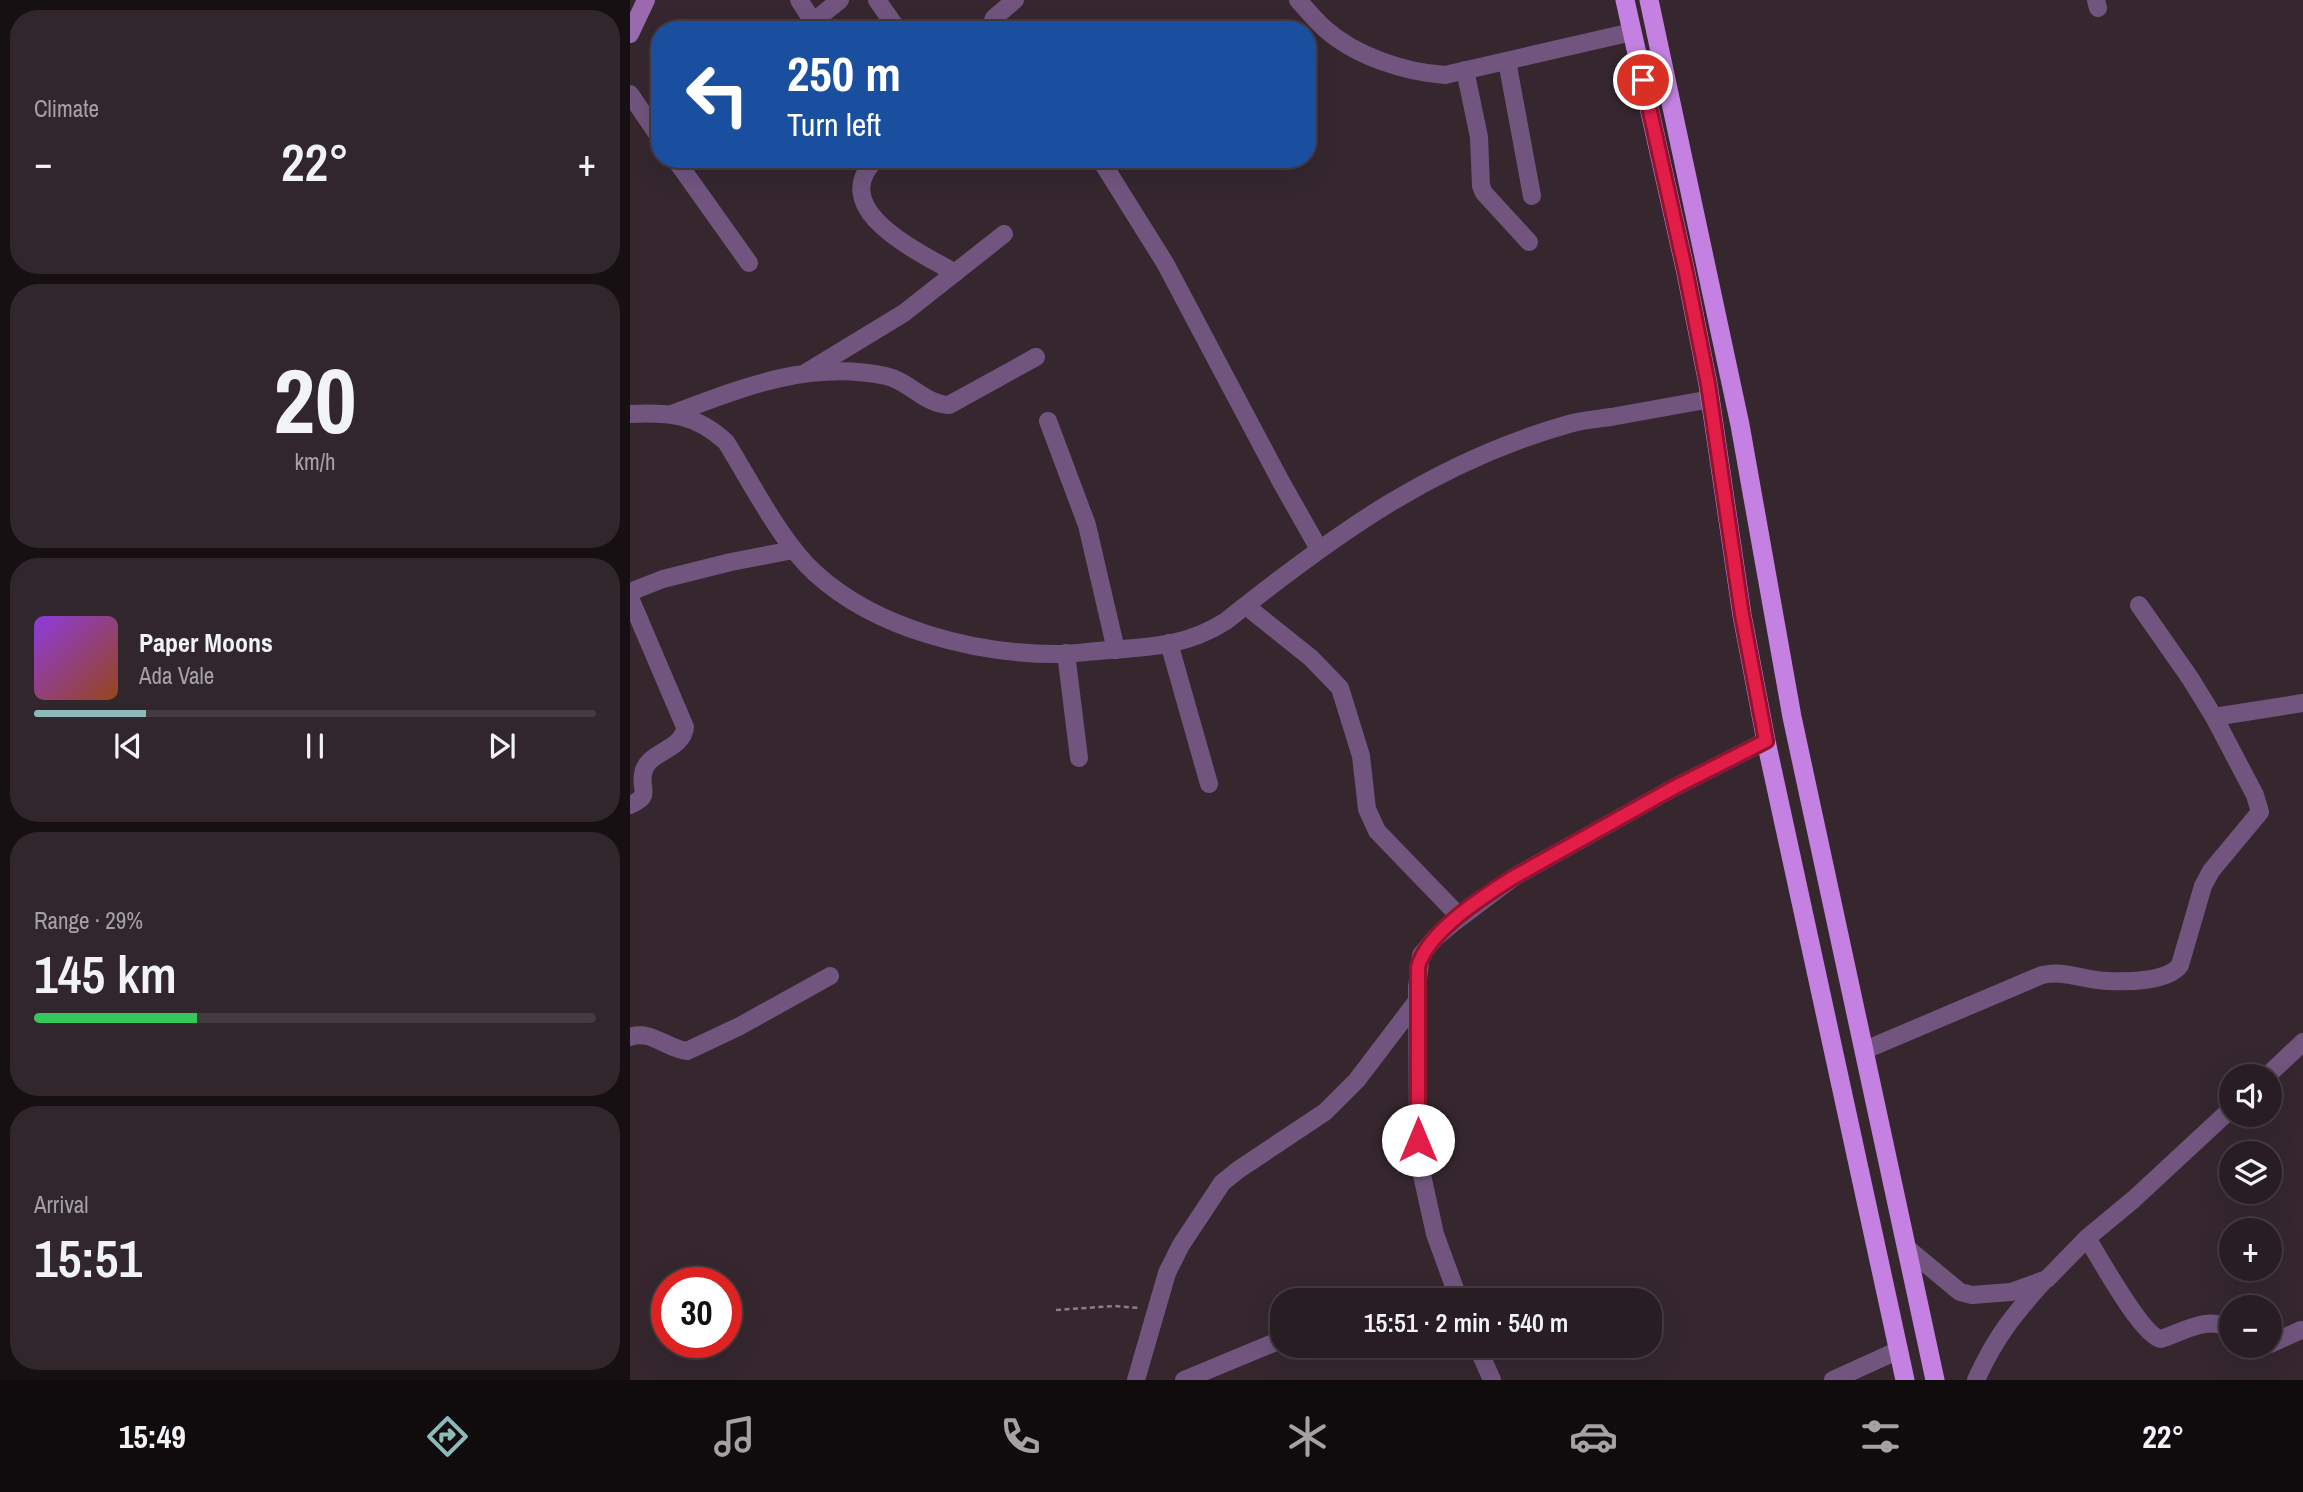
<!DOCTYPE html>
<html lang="en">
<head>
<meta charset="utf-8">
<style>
	:root { --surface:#281d23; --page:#30262b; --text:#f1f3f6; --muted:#a5a2a6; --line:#443b41; --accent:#8bbbb9 }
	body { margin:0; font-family:"Archivo Narrow",sans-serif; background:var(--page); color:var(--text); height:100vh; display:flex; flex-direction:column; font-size:26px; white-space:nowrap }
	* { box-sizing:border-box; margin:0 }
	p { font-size:23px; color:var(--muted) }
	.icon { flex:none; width:38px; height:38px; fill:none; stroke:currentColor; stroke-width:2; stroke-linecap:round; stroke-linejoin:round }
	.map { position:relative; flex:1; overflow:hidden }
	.side { display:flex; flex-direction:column; gap:10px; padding:10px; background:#161013; width:630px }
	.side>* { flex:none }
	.guide { position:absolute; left:21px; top:21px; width:665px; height:147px; border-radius:28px; box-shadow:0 7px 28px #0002,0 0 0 2px var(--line); background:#1a4fa0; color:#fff; overflow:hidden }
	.tools { position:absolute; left:1589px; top:1064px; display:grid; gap:14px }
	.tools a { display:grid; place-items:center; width:63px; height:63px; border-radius:50%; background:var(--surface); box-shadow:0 7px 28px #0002,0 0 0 2px var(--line); font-size:35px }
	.speed { position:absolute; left:21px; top:1267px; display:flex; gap:14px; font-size:35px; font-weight:700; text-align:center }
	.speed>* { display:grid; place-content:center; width:91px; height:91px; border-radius:50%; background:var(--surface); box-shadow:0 7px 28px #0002,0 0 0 2px var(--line); line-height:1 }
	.speed .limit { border:10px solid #d22; background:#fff; color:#111 }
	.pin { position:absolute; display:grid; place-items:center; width:60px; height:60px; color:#fff; margin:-30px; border:4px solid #fff; border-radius:50%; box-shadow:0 2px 7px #0007 }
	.me { position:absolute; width:77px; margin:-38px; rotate:0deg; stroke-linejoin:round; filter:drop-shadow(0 0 5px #0008) }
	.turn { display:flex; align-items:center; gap:24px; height:147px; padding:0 21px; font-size:32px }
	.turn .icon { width:91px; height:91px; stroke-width:2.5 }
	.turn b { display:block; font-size:49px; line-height:60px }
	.big { font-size:52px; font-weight:600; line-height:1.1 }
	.side .widget { flex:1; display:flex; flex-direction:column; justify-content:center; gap:10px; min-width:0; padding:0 24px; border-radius:28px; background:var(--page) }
	.side .dial { align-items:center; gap:0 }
	.dial b { font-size:91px; line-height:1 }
	.song { display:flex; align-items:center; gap:21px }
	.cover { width:84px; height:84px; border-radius:10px; background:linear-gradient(135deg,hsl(270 70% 55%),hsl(20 70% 35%)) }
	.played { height:7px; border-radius:4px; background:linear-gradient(90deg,var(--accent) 20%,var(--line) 20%) }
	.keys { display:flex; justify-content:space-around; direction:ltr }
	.heat { display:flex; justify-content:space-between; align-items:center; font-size:38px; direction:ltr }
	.charge { height:10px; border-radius:5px; background:linear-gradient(90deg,#34c759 29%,var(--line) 0) }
	.trip { position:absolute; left:640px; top:1288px; width:392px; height:70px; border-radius:28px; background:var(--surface); box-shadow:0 7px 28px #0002,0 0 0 2px var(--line); font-weight:600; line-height:70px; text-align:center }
	.tab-bar { display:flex; height:112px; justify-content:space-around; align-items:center; background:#100c0e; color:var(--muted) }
	.tab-bar .icon { width:49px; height:49px }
	.tab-bar .active { color:var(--accent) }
	.tab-bar b { font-size:32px; color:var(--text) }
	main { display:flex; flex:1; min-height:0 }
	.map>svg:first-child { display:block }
</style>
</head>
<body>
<main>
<section class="side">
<div class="widget"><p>Climate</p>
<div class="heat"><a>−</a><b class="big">22°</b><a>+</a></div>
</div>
<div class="widget dial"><b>20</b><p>km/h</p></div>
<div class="widget">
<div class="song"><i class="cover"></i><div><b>Paper Moons</b><p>Ada Vale</p></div></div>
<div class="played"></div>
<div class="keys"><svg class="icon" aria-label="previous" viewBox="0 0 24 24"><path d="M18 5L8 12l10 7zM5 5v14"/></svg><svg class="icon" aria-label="pause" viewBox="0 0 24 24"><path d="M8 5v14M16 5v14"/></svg><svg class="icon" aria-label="next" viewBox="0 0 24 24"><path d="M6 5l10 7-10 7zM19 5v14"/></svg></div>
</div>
<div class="widget"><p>Range · 29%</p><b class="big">145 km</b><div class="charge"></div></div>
<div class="widget"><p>Arrival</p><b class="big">15:51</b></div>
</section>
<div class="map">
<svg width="1673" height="1380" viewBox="0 0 1673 1380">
	<rect width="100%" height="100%" fill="#36272f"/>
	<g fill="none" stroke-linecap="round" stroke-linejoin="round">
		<path stroke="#8b7e85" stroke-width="2.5" stroke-dasharray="5 3.5" stroke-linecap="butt" d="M426 1310 484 1306 510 1308"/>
		<g stroke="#72557f" stroke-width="18">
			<path d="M169 0 186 26 185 30"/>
			<path d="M247 0 268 30"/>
			<path d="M668 0C676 9 685 20 694 28 725 56 774 72 815 75L1002 32"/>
			<path d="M1466 0 1468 8"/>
			<path d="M184 21 210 0"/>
			<path d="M359 30 364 18 385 0"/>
			<path d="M877 61 902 196"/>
			<path d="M835 70 849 137 851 186 854 193 899 242"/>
			<path d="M0 94 30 138"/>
			<path d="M45 159 119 263"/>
			<path d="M246 159C195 210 290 252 325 273"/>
			<path d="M470 159 535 263 650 480 689 549"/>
			<path d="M177 372 274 313 374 234"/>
			<path d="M0 414C39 412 66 414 96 442 121 482 151 542 185 573 246 629 345 654 427 654 444 654 462 651 480 650 523 647 559 645 596 621 704 535 804 462 939 424 953 420 967 419 981 417 1014 411 1048 405 1081 399"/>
			<path d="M42 414C114 387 179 360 256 376 279 381 296 405 319 405L406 357"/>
			<path d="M418 421 457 525 486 650"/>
			<path d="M0 592 33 579 101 562 163 550"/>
			<path d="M0 598 55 727C53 751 16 751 13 774 10 792 22 795 0 805"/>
			<path d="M616 606 681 658 710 688 731 756 737 809 747 831 830 917"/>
			<path d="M539 643 579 784"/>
			<path d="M436 653 449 758"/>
			<path d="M1584 717 1673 703"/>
			<path d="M0 1037C20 1029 37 1049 57 1051L110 1026 200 976"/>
			<path d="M1235 1050 1412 975C1437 970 1453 980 1477 981 1496 982 1538 982 1550 965L1573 886 1581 871 1630 812 1625 795 1584 717 1560 678 1509 605"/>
			<path d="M1457 1238C1469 1257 1512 1336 1531 1339 1553 1332 1579 1314 1601 1330"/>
			<path d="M829 1300 805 1234 790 1166 788 1140 787 987 791 955 805 938 823 923 884 877 1045 787 1136 741"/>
			<path d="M1640 1344 1671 1330"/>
			<path d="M847 1346 862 1380"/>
			<path d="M506 1380 537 1273 551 1245 592 1183 608 1170 695 1112 727 1080 787 1001"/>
			<path d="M554 1380 653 1339"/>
			<path d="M1203 1380 1269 1350"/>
		</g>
		<g stroke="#72557f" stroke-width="18">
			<path d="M1637 1076 1673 1042"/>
			<path d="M1278 1249 1330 1292 1342 1295 1381 1292 1417 1279 1457 1238 1504 1199 1601 1109"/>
			<path d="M1346 1380C1365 1338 1383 1315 1414 1281"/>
		</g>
		<path stroke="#996aad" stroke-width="18" d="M0 34 16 0"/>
		<g stroke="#c481e2" stroke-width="19">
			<path d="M995 0 1056 273 1078 384 1112 615 1136 741 1275 1380"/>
			<path d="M1019 0 1110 425 1162 717 1305 1380"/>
		</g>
	</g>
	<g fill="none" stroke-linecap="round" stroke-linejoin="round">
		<g stroke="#92132f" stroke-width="18">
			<path id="route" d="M788 1140V967C797 932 854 896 884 877L1045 787 1136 741 1112 615 1078 384 1056 273 1013 80"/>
		</g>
		<use href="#route" stroke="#e11d48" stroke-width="12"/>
	</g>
</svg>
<div class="tools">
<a><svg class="icon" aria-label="sound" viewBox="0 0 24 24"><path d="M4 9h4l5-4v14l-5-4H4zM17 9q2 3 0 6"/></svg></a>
<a><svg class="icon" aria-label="layers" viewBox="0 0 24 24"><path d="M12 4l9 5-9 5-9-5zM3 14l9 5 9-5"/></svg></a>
<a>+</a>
<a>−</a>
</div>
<div class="speed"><div class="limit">30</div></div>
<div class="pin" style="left:1013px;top:80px;background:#d93025"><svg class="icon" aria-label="arrive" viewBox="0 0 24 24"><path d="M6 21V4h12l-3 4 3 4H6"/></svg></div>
<svg class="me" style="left:788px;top:1140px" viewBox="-20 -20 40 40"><circle r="19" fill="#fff"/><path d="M0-13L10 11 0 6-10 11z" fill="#e11d48"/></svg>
<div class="trip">15:51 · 2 min · 540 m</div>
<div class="guide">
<div class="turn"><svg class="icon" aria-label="left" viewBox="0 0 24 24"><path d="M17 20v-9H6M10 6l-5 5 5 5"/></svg><div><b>250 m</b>Turn left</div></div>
</div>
</div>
</main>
<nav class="tab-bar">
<b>15:49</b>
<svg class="icon active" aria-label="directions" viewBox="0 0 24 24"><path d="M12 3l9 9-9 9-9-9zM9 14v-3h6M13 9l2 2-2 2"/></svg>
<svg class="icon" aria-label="music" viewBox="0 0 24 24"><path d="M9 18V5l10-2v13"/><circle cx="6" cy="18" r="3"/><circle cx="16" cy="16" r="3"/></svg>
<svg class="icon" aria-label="phone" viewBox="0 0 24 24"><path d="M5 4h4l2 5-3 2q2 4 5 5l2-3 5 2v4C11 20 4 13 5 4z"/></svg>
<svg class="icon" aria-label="climate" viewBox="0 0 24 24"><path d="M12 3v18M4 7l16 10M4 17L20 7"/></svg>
<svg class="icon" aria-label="car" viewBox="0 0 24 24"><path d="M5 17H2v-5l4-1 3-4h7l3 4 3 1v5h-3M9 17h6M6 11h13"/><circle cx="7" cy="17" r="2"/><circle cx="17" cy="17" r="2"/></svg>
<svg class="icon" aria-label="filters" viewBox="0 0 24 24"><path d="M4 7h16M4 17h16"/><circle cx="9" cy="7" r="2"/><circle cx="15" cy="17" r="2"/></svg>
<b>22°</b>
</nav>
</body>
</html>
